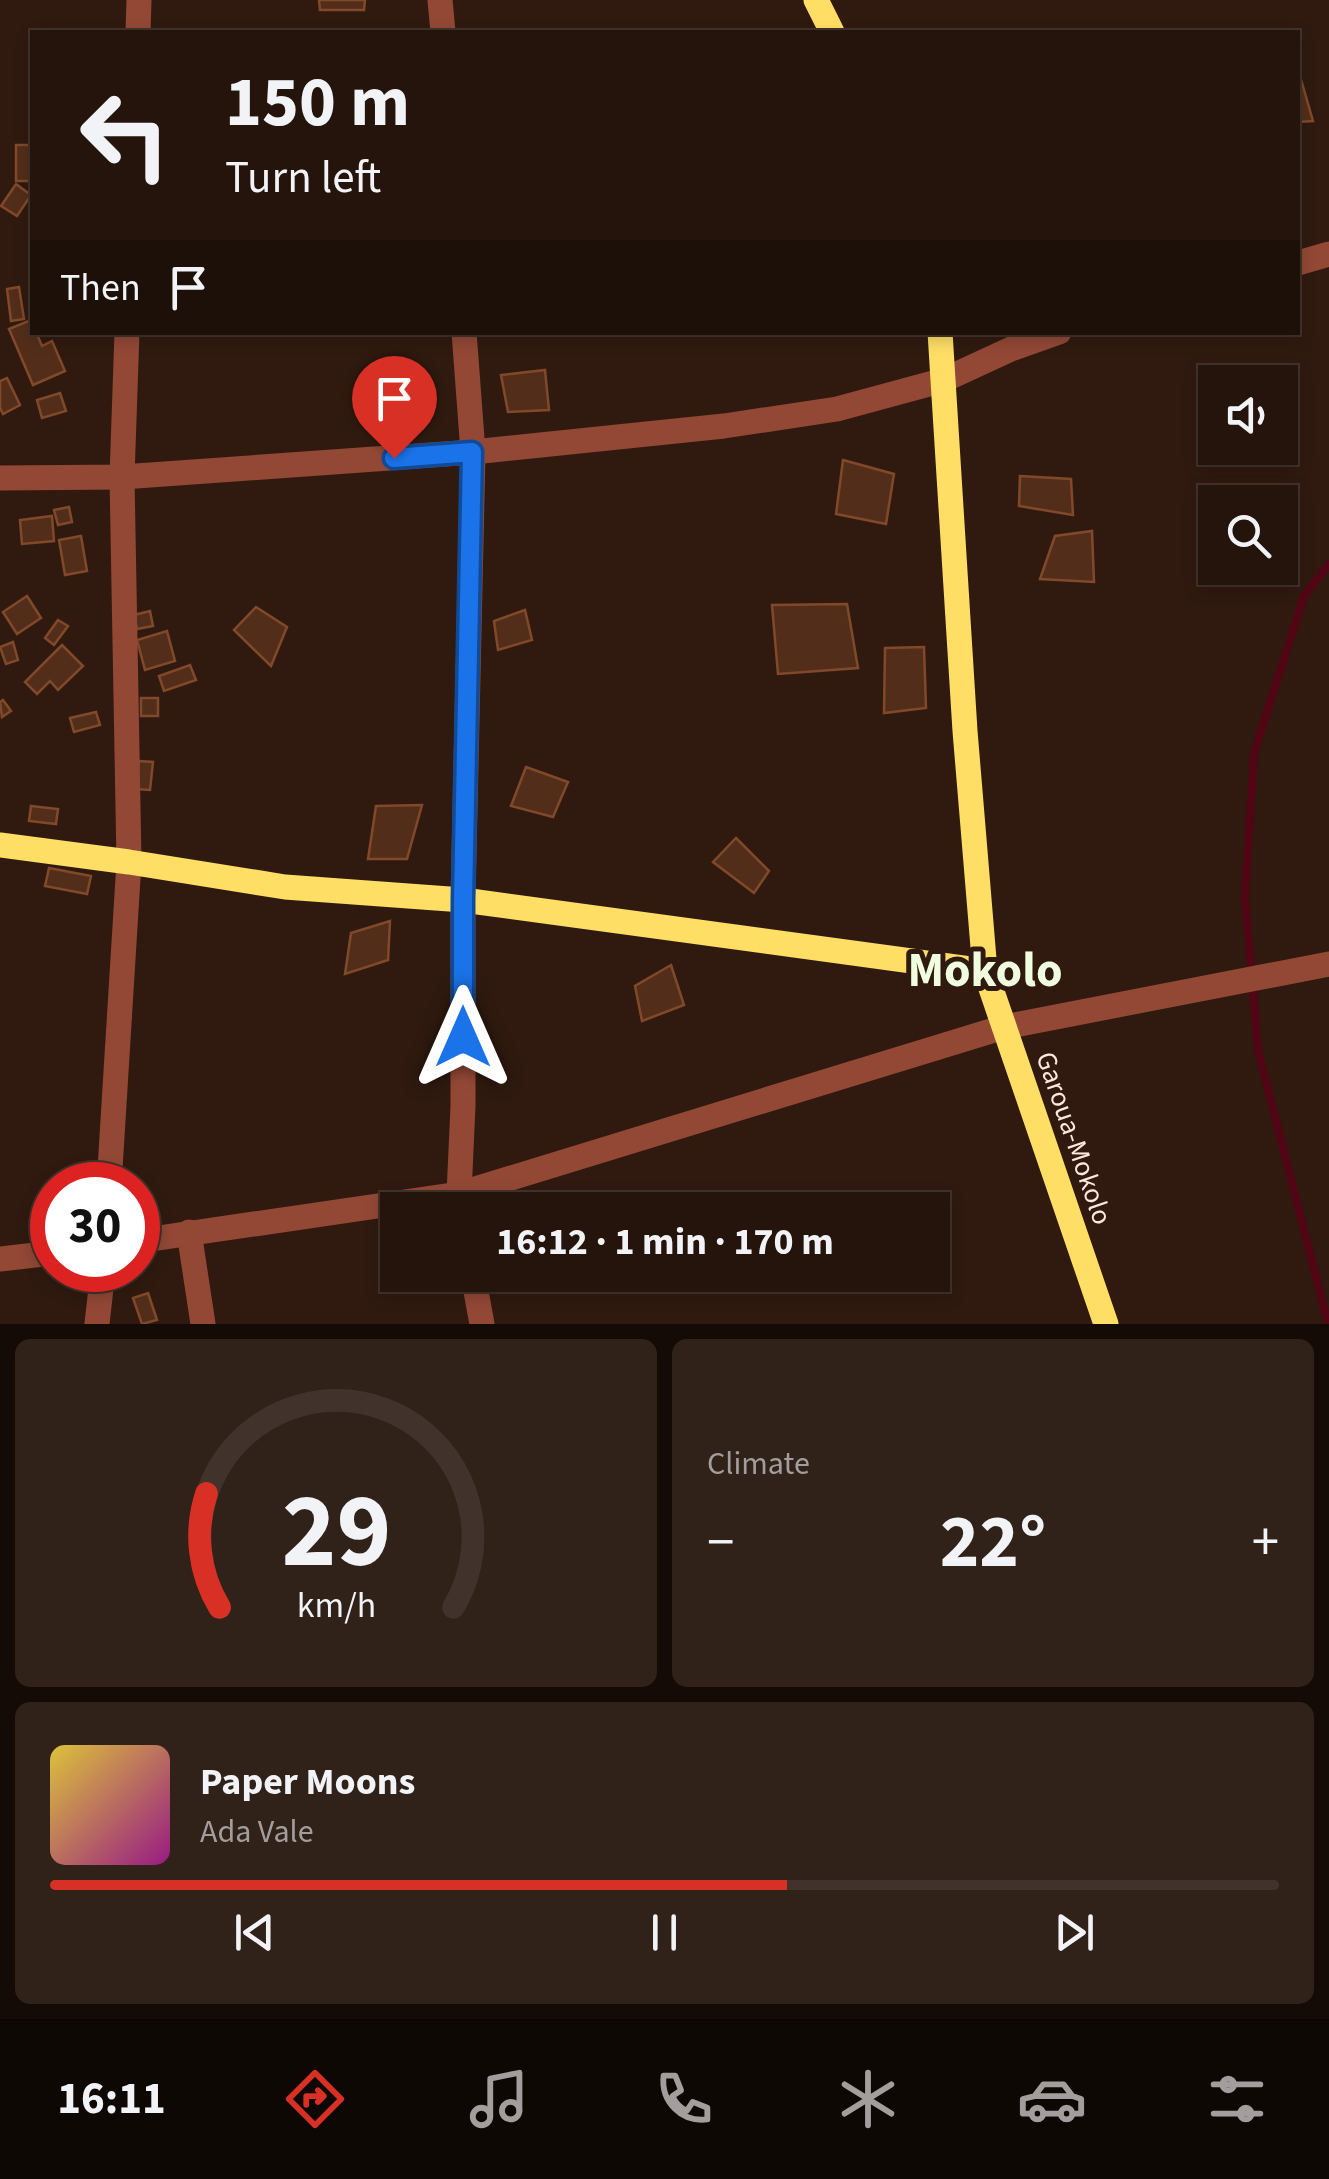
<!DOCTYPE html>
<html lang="en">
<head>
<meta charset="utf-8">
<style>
	:root { --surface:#24140b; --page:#302119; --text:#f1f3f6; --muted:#a39e9d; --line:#41332c; --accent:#d93025 }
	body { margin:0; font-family:"Source Sans 3",sans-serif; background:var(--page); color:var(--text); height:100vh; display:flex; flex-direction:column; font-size:38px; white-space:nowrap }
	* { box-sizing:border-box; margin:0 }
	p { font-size:32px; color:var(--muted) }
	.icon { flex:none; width:55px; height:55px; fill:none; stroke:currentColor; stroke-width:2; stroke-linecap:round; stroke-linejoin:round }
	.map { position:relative; height:1324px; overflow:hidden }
	.drawer { display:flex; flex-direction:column; gap:15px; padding:15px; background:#140b06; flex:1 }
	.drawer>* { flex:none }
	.top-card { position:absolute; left:30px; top:30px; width:1270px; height:305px; border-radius:0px; box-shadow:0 5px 15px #0003,0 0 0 2px var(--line); background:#24140b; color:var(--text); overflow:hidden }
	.controls { position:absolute; left:1198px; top:365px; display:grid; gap:20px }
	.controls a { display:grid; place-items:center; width:100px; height:100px; border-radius:0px; background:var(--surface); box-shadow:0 5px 15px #0003,0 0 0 2px var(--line); font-size:50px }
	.speed { position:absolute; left:30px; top:1162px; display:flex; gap:20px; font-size:50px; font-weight:700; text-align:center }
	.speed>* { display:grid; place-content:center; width:130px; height:130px; border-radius:50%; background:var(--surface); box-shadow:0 5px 15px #0003,0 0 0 2px var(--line); line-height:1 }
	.speed .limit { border:15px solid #d22; background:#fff; color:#111 }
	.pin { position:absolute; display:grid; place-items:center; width:85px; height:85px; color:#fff; margin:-102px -42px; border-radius:50% 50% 50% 0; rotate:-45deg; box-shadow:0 0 10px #0007 }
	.pin .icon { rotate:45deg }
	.me { position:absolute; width:110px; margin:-55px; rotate:0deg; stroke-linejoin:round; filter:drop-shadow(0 0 8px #0008) }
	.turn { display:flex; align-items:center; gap:35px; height:210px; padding:0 30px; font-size:45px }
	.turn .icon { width:130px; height:130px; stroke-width:2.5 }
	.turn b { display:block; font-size:70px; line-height:85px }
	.then { display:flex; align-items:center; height:95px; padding:0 30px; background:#0003; gap:20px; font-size:38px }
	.big { font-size:75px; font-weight:700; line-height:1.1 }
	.drawer .widget { flex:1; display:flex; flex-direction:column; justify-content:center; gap:15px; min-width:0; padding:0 35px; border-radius:15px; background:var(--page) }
	.drawer .dial { align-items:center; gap:0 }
	.dial svg { height:260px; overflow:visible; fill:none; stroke:var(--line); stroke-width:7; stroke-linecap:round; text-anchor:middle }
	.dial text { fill:var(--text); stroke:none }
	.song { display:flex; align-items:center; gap:30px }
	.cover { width:120px; height:120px; border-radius:15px; background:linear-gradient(135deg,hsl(50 70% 55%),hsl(310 70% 35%)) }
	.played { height:10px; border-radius:5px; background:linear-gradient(90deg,var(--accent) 60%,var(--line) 60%) }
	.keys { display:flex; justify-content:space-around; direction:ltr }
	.heat { display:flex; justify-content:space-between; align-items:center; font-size:55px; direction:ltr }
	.drawer .tiles { flex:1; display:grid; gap:15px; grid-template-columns:1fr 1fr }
	.widget:last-child { grid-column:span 2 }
	.trip { position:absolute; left:380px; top:1192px; width:570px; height:100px; border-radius:0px; background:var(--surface); box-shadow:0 5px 15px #0003,0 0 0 2px var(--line); font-weight:700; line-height:100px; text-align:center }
	.dock { display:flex; height:160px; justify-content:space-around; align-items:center; background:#0e0804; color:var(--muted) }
	.dock .icon { width:70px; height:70px }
	.dock .selected { color:var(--accent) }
	.dock b { font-size:45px; color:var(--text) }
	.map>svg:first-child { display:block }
</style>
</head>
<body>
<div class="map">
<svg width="1329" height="1324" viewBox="0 0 1329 1324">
	<rect width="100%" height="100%" fill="#301a0f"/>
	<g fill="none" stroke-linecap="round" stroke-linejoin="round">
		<path stroke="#520615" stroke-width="8" d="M1328 1324 1258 1050 1245 897 1254 753 1304 596 1329 564"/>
	</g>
	<g fill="#522e1a" stroke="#814929" stroke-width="2.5">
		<path d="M319 0H365L364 10H320Z"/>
		<path d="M1298 69 1313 121 1298 122Z"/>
		<rect x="16" y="145" width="15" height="36"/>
		<path d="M16 184 31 195 17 216 1 206Z"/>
		<path d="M19 287 24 319 11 321 7 289Z"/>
		<path d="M31 320 32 332H36L42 346 52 341 65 371 33 385 9 329Z"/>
		<path d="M545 370 549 410 508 412 501 375Z"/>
		<path d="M7 378 20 405 3 414 0 408V381Z"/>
		<path d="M386 379 426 380 423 419 376 417Z"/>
		<path d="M60 393 66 411 42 418 37 400Z"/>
		<path d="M843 460 894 474 886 524 836 514Z"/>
		<path d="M1020 476 1071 479 1073 515 1019 506Z"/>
		<path d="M69 507 72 522 58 525 54 510Z"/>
		<path d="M52 516 54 541 22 544 20 520Z"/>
		<path d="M1092 531 1094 582 1040 579 1055 536Z"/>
		<path d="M81 536 87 571 65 575 59 540Z"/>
		<path d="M27 596 41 618 17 634 3 612Z"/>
		<path d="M847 604 858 668 778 674 772 605Z"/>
		<path d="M256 607 287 627 271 666 234 630Z"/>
		<path d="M525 610 532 640 498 650 494 621Z"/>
		<path d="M150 611 153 626 137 629 134 615Z"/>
		<path d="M58 620 68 626 54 645 45 638Z"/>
		<path d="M167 631 175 661 145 670 137 640Z"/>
		<path d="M13 642 18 660 6 664 0 647Z"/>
		<path d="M62 645 83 666 58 690 50 681 37 694 25 682Z"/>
		<path d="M924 647 926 708 884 713 885 648Z"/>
		<path d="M190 665 196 680 164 691 159 676Z"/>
		<rect x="141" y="698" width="17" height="18"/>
		<path d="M3 700 11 711 2 717 0 702Z"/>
		<path d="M96 712 100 725 74 732 70 718Z"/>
		<path d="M139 761 153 762 150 790 136 789Z"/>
		<path d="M526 767 568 782 553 817 511 806Z"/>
		<path d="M422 805 407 859H368L376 806Z"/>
		<path d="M31 806 58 809 56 824 29 821Z"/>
		<path d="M736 838 769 871 754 893 713 862Z"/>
		<path d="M49 868 91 876 87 894 45 886Z"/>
		<path d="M390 921 388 960 345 974 351 933Z"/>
		<path d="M671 965 684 1005 642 1021 635 986Z"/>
		<path d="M148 1293 157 1320 142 1324 133 1298Z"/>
	</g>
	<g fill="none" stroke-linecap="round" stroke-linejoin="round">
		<g stroke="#934836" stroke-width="25">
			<path d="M440 0 443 32"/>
			<path d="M138 32 139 0"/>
			<path d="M1298 263 1329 254"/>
			<path d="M0 478 122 477 473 452 724 426 837 409 944 380 1011 349 1059 332"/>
			<path d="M109 1185 129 862 122 477 127 332"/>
			<path d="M461 1207 459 1194 463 1106V900L473 452 464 332"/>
			<path d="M189 1232 203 1324"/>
			<path d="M138 1241 459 1194 1004 1027 1329 964"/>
			<path d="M0 1259 52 1253"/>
			<path d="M473 1275 482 1324"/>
			<path d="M97 1324 103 1270"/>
		</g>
		<g stroke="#ffde65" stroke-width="25">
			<path d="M816 0 832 32"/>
			<path d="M940 332 965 731 985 971 1106 1324"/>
			<path d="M0 845 129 862 285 887 463 900 985 971"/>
		</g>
	</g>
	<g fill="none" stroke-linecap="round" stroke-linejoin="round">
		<g stroke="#114b97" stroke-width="25">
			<path id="route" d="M394 458 472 452 463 900V1037"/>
		</g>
		<use href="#route" stroke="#1a73e8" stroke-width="18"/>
	</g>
	<g text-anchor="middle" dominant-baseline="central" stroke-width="10" stroke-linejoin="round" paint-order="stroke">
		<g font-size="28" fill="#ffe7de" stroke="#301a0f">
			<text transform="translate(1074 1138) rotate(71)">Garoua-Mokolo</text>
		</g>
		<g font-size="48" font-weight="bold" fill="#efffe0" stroke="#301a0f">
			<text x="985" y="971">Mokolo</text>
		</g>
	</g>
</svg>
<div class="controls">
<a><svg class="icon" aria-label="sound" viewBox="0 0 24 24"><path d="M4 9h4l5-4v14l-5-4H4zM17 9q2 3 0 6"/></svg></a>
<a><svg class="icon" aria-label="search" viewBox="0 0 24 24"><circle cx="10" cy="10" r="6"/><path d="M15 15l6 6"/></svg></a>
</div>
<div class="speed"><div class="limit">30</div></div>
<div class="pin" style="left:394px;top:458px;background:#d93025"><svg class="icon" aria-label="arrive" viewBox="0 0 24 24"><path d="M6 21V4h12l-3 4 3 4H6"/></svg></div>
<svg class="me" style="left:463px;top:1037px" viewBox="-20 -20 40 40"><path d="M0-17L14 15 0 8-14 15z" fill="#1a73e8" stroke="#fff" stroke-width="4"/></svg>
<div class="trip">16:12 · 1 min · 170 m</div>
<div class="top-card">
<div class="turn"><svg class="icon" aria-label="left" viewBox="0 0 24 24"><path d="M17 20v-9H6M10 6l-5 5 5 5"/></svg><div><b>150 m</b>Turn left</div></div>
<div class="then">Then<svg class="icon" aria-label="arrive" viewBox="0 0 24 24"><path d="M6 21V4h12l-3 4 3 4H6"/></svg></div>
</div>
</div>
<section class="drawer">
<div class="tiles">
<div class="widget dial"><svg viewBox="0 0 100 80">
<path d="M14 69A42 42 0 1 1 86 69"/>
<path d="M14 69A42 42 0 0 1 10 34" stroke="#d93025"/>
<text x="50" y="56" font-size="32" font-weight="700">29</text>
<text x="50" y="72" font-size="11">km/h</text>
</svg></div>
<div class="widget"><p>Climate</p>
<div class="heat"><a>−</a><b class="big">22°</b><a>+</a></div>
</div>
<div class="widget">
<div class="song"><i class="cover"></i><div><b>Paper Moons</b><p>Ada Vale</p></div></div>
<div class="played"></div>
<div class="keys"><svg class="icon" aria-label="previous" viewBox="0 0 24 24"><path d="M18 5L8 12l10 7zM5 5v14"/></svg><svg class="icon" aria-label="pause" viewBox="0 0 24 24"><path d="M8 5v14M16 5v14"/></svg><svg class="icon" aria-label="next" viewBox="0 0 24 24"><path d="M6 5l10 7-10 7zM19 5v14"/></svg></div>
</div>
</div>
</section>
<nav class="dock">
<b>16:11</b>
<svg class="icon selected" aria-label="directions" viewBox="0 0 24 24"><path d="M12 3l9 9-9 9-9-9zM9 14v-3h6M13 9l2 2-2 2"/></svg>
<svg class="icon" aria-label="music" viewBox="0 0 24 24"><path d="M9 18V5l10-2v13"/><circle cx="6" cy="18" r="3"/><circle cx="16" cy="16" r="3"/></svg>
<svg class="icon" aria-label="phone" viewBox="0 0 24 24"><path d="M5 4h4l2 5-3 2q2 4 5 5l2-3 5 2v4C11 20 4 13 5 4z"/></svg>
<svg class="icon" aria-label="climate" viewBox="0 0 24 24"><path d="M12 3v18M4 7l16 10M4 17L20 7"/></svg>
<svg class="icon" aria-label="car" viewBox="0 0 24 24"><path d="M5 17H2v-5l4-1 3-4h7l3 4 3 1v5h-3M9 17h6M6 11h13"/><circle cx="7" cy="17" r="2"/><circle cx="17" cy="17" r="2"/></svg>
<svg class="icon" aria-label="filters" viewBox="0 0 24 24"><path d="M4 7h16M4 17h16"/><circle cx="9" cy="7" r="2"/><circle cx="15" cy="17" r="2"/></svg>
</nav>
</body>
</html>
